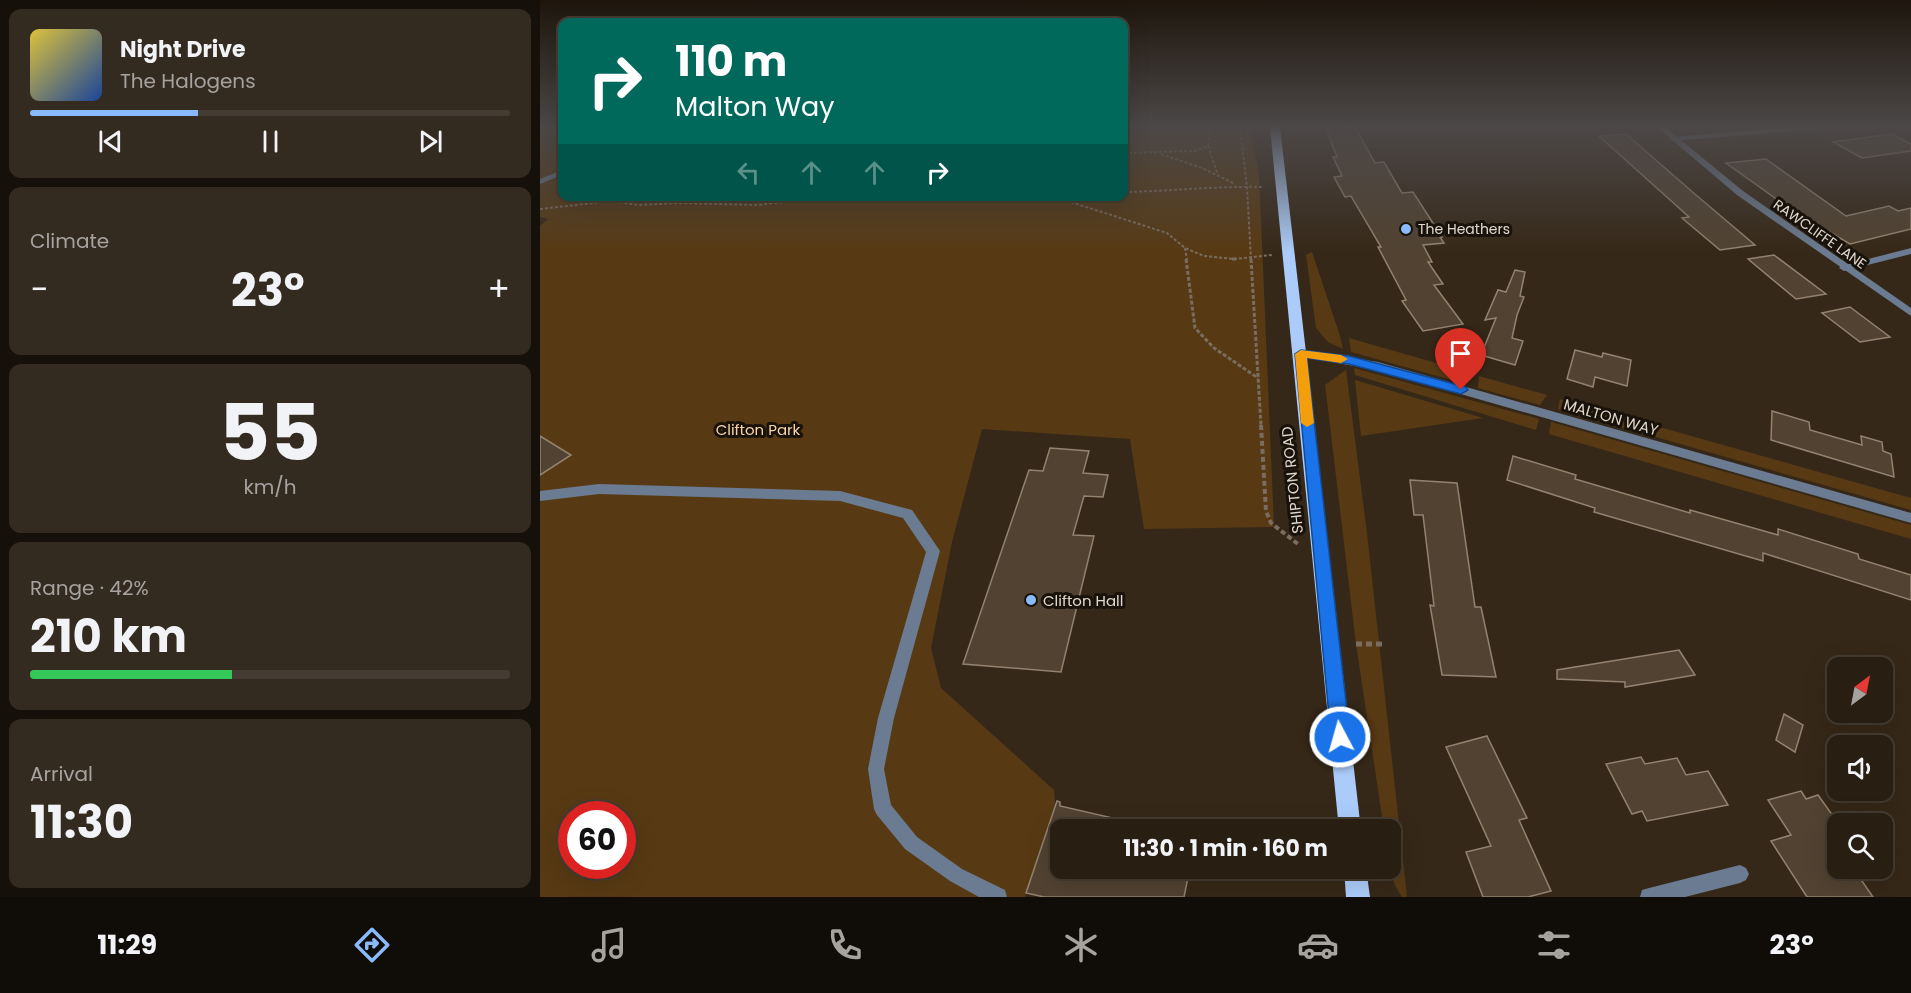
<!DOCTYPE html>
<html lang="en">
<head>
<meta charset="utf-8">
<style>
	:root { --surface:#281e12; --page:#342b20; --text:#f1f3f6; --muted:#a5a29f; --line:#443c32; --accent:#89bafc }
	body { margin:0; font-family:Poppins,sans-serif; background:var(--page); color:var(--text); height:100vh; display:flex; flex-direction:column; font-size:22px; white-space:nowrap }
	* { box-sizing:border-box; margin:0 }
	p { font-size:20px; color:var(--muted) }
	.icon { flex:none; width:33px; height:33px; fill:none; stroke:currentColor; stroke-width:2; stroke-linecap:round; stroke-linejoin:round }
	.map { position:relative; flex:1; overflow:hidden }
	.details { display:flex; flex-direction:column; gap:9px; padding:9px; background:#16100a; width:540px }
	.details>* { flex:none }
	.top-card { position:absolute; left:18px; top:18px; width:570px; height:183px; border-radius:12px; box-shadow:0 6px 24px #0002,0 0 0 2px var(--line); background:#00695c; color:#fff; overflow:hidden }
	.needle { width:39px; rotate:32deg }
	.controls { position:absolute; left:1287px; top:657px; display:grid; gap:12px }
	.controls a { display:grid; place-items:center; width:66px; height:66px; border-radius:12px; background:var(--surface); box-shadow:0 6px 24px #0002,0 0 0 2px var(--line); font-size:30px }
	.speed { position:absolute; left:18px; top:801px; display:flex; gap:12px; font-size:30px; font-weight:700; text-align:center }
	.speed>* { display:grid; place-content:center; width:78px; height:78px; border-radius:50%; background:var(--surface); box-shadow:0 6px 24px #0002,0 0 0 2px var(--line); line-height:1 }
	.speed .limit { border:9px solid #d22; background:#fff; color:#111 }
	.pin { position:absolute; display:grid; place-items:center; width:51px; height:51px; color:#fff; margin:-62px -26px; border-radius:50% 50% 50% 0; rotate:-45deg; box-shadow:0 0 6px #0007 }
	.pin .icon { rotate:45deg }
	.me { position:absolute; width:66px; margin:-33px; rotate:354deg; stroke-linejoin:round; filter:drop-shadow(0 0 4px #0008) }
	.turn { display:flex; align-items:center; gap:21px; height:126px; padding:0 18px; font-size:27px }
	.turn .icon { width:78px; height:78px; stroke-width:2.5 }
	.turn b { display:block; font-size:42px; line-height:51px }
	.lanes { display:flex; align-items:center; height:57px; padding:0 18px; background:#0003; justify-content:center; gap:30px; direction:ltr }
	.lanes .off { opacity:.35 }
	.big { font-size:45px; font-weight:700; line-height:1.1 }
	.details .widget { flex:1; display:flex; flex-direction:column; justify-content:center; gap:9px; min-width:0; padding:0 21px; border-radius:12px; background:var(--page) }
	.details .dial { align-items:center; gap:0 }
	.dial b { font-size:78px; line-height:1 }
	.song { display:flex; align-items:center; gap:18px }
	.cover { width:72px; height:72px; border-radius:9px; background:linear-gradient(135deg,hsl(50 70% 55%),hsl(220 70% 35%)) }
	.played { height:6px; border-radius:3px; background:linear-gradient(90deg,var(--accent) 35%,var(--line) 35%) }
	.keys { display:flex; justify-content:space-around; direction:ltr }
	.heat { display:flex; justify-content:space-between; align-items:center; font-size:33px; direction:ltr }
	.charge { height:9px; border-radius:4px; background:linear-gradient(90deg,#34c759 42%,var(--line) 0) }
	.trip { position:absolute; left:510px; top:819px; width:351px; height:60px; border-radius:12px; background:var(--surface); box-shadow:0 6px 24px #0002,0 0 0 2px var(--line); font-weight:700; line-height:60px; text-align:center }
	.tab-bar { display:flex; height:96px; justify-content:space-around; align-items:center; background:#100c07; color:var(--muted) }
	.tab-bar .icon { width:42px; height:42px }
	.tab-bar .current { color:var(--accent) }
	.tab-bar b { font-size:27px; color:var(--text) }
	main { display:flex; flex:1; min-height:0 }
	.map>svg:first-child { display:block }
</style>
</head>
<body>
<main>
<section class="details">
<div class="widget">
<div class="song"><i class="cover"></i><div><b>Night Drive</b><p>The Halogens</p></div></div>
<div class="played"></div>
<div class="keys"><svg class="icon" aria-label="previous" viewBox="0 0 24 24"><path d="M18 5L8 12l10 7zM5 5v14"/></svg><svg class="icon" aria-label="pause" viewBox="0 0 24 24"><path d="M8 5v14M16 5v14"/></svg><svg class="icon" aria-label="next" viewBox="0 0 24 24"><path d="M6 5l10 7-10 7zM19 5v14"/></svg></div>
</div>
<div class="widget"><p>Climate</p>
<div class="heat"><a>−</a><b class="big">23°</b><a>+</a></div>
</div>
<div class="widget dial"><b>55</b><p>km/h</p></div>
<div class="widget"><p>Range · 42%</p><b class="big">210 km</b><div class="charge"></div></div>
<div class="widget"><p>Arrival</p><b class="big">11:30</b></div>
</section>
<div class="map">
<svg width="1371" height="897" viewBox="0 0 1371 897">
	<rect width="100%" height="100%" fill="#362818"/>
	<g fill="#573a14" fill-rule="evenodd">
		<path d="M0 127H22V196H584V127H710L719 173 734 527 604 529 590 439 442 429 412 542 391 648 401 688 514 790 515 805 485 897H0V226L8 219 0 217ZM32 814H82V866H32Z"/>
		<path d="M772 252 800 336 803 349 788 342 776 328 766 255Z"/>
		<path d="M809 338 931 373 923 383 811 352Z"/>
		<path d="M814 368 999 419 996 430 815 375Z"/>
		<path d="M806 370 827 533 867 897H862C846 874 850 857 850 830L844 829 816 644 789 417 785 385Z"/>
		<path d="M939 376 1007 395 1000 405 938 388Z"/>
		<path d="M815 380 943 418 821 436Z"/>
		<path d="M1020 399 1371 498V510L1018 409Z"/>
		<path d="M1011 422 1371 525V539L1009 434Z"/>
	</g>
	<g fill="#514231" stroke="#938270" stroke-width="1.5">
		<path d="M815 127 835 163 844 162 862 193 873 192 902 237H900L904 243 883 245 892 262H888L903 284 894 285 923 324 883 331 862 301 866 300 838 247H841L811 196 805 197 794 177 802 176 793 157H797L786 129Z"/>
		<path d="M1086 134 1156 195 1215 245 1180 250 1142 218 1149 217 1059 136Z"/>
		<path d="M1352 134 1371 144V151L1322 158 1293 142Z"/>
		<path d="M1226 159 1306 216 1349 206 1358 211 1371 208V229L1310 244 1253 211 1186 163Z"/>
		<path d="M1234 255 1286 294 1256 299 1208 259Z"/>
		<path d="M975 270 985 272 980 296 984 297 977 315 972 338 983 341 975 365 941 355 956 318 945 320 958 290 966 292Z"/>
		<path d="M1310 307 1350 337 1320 342 1282 313Z"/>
		<path d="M1035 350 1062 357 1063 353 1091 360 1087 386 1055 377 1053 387 1027 379Z"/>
		<path d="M1232 411 1269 422 1270 430 1322 445 1321 436 1342 442 1343 451 1351 454 1354 477 1231 440Z"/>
		<path d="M0 436 31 455 0 475Z"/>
		<path d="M510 448 549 451 543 473 568 475 563 497 544 496 533 535 554 536 521 672 423 664 489 470 503 471Z"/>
		<path d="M973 456 1036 475 1035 479 1150 513V510L1238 535V529L1318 554 1319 559 1371 575V600L1223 553V561L1054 512 1055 508 967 480Z"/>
		<path d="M870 480 917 483 935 607H941L956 677 902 675 890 605 894 606 883 515H874Z"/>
		<path d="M1139 650 1155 675 1085 687V682L1017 679V670Z"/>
		<path d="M1244 714 1263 725 1255 752 1236 740Z"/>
		<path d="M947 736 987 818 979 820 1011 891 988 897H943L926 852 951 846 906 747Z"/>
		<path d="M1101 757 1105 764 1137 758 1146 775 1168 771 1188 805 1107 821 1102 811 1092 814 1066 764Z"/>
		<path d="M1261 791 1266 799 1278 795 1298 823V868H1313L1333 897H1267L1231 841 1251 835 1228 800Z"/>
		<path d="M517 801 520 802V806L586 821 585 830H520V868H650L644 897H504L486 893Z"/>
	</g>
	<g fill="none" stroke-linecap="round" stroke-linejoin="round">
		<g stroke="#7a6d60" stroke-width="2" stroke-dasharray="3 2" stroke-linecap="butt">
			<path d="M700 127 707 187 711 260"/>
			<path d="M668 146 678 175"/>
			<path d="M584 153 655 151 668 146 670 127"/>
			<path d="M621 154 662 168 695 184"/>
			<path d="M584 192C631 191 677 186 723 187"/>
			<path d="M512 196 627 233 645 248 664 256 694 259 732 255"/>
			<path d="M34 202 60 196"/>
			<path d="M0 209 72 201 98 205 139 203 217 205 280 198H319L333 202 390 196"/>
			<path d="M645 248 647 260"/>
		</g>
		<g stroke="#7a6d60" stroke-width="3" stroke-dasharray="4 2" stroke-linecap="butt">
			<path d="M646 259 655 328 674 348 718 378"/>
			<path d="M692 259H696"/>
			<path d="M711 259 721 426"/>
		</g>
		<path stroke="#7a6d60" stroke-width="4" stroke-dasharray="5 3" stroke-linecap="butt" d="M721 425 726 511 731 523 758 544"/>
		<path stroke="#7a6d60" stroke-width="5" stroke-dasharray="6 4" stroke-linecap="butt" d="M816 644H842"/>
		<g fill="#6b7b92" fill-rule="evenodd">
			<path d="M22 170V175L0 184V179Z"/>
			<path d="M59 484 300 491 372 510 400 551 354 718 344 769 351 805 377 837 422 869 465 890 467 897H439L410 881 365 849 337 815 334 809 328 769 338 718 386 552 363 518 300 501 59 494 0 501V491Z"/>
		</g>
		<g fill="#6b7b92" fill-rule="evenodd">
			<path d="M1249 127H1284L1281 129 1133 141 1129 139 1133 137Z"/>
			<path d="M1371 248V254L1304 271 1299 268 1301 266Z"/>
			<path d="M761 350 838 362 1371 513V523L837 370 757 356 756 354 757 352Z"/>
			<path d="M1200 865 1206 868 1209 874 1206 880 1200 883 1145 897H1100L1102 890 1109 888Z"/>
		</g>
		<path fill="#6b7b92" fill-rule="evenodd" d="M1117 127H1125L1203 191 1371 308V316L1197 195Z"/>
		<g fill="#abccfa" fill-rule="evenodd">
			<path d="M730 127H740L821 830H799Z"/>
			<path d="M804 868H826L830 897H806Z"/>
		</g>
	</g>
	<linearGradient id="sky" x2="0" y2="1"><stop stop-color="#1e160d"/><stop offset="0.5" stop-color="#4c4848"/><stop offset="1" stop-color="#4c4848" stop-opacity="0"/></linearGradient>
	<rect width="1371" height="253" fill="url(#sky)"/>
	<path fill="#1a73e8" stroke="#114b97" stroke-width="1.5" d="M761 350 809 356 926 387 928 390 921 394 809 364 767 358 810 737 807 744 800 747 794 744 791 737 755 354Z"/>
	<path fill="#f59e0b" d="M761 350 801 355 808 359 801 363 767 358 774 423 767 427 761 423 755 354Z"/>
	<g fill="#89bafc" stroke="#18120b" stroke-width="2">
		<circle cx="866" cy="229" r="6"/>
		<circle cx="491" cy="600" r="6"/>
	</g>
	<g text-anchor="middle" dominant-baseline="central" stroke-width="6" stroke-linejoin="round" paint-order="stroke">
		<g font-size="14" fill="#e0d6cc" stroke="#18120b" text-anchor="start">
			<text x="878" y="229">The Heathers</text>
		</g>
		<g font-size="14" fill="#e0d6cc" stroke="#18120b">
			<text transform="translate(1280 234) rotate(35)">RAWCLIFFE LANE</text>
		</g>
		<g font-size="15" fill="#e0d6cc" stroke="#18120b">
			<text transform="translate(1071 417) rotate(16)">MALTON WAY</text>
			<text transform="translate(752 480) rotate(-96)">SHIPTON ROAD</text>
		</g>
		<g font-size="15" fill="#f9d3a8" stroke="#18120b">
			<text x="218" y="429">Clifton Park</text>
		</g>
		<g font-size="15" fill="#e0d6cc" stroke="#18120b" text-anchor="start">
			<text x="503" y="600">Clifton Hall</text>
		</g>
	</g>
</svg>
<div class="controls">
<a><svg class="needle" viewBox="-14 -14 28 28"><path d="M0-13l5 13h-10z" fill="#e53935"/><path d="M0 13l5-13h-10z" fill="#a5a29f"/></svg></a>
<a><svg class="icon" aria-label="sound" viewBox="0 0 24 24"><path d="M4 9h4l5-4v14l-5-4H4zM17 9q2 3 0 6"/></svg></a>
<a><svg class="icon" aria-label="search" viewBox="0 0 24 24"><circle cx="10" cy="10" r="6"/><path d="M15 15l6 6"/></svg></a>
</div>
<div class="speed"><div class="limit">60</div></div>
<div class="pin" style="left:921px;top:390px;background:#d93025"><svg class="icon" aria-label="arrive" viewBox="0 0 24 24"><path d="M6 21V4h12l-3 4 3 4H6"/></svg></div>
<svg class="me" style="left:800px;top:737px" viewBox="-20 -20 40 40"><circle r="17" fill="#1a73e8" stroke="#fff" stroke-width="3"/><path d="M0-11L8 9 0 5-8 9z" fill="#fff"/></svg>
<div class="trip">11:30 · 1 min · 160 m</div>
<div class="top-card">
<div class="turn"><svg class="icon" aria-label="right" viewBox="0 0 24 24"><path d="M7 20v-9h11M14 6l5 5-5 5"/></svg><div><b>110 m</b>Malton Way</div></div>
<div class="lanes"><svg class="icon off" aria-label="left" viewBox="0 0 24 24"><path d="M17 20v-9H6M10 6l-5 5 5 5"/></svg><svg class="icon off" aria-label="ahead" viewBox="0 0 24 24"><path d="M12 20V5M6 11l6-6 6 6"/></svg><svg class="icon off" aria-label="ahead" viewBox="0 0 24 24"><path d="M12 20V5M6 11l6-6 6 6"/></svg><svg class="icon" aria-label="right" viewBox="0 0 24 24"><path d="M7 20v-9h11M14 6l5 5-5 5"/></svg></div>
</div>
</div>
</main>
<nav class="tab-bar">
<b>11:29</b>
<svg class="icon current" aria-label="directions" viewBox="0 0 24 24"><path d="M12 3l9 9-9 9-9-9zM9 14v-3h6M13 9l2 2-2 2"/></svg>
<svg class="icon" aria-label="music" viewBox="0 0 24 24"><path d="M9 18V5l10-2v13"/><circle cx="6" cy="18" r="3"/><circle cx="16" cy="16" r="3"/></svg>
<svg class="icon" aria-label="phone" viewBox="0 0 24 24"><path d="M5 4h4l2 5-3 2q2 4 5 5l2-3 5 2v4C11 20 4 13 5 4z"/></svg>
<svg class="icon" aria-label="climate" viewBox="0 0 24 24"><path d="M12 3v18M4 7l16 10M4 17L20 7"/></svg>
<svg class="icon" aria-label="car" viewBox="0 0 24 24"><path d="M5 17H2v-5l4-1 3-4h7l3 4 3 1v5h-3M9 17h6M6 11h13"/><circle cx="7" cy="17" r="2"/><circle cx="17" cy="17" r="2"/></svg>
<svg class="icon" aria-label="filters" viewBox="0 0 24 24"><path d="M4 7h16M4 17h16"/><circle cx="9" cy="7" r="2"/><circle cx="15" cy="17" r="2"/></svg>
<b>23°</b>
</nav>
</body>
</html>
